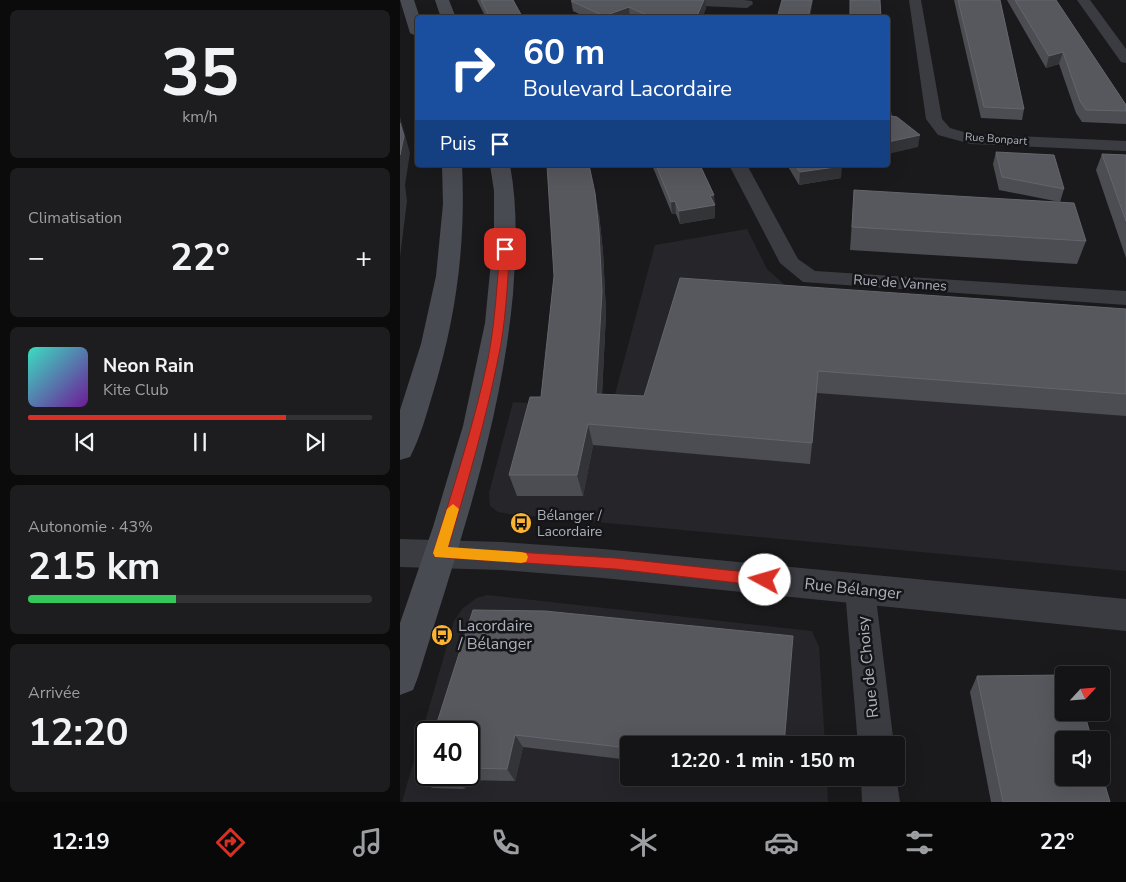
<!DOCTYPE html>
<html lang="fr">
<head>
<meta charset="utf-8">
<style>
	:root { --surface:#141416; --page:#1d1d1f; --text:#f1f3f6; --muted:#9d9ea1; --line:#333335; --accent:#d93025 }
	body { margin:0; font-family:"Nunito Sans",sans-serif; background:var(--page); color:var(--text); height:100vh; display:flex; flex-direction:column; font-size:19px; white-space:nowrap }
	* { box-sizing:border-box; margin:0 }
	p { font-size:16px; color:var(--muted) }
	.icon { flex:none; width:28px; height:28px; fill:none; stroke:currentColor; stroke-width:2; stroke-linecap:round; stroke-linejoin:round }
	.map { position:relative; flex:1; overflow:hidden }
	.panel { display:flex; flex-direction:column; gap:10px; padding:10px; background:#0b0b0c; width:400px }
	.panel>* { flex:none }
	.banner { position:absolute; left:15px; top:15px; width:475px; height:152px; border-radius:5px; box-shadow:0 5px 20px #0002,0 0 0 1px var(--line); background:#1a4fa0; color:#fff; overflow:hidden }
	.needle { width:32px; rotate:64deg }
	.controls { position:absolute; left:655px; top:666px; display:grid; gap:10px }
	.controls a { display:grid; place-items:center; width:55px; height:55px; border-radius:5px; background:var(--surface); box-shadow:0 5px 20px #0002,0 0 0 1px var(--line); font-size:25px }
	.speed { position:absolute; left:15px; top:721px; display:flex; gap:10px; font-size:25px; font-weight:700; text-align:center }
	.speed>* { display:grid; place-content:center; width:65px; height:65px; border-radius:50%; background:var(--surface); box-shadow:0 5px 20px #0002,0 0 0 1px var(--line); line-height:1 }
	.speed .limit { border:2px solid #111; border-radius:8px; background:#fff; color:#111 }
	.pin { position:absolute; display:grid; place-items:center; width:42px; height:42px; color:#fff; margin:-21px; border-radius:10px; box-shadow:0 2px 8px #0006 }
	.me { position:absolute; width:55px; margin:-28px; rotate:276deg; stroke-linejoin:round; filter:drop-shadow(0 0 4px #0008) }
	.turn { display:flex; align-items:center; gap:18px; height:105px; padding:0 25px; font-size:22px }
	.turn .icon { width:65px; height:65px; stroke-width:2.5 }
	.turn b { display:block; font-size:35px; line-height:42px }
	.then { display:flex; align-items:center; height:48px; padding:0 25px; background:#0003; gap:10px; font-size:19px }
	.big { font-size:38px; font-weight:700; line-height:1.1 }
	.panel .widget { flex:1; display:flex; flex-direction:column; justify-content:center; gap:8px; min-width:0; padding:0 18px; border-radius:8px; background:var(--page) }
	.panel .dial { align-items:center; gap:0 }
	.dial b { font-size:65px; line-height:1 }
	.song { display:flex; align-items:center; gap:15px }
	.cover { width:60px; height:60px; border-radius:8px; background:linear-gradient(135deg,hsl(170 70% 55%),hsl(280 70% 35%)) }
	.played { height:5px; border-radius:2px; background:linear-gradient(90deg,var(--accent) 75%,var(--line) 75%) }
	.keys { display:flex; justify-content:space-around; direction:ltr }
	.heat { display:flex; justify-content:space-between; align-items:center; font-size:28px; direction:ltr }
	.charge { height:8px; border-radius:4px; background:linear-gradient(90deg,#34c759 43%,var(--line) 0) }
	.trip { position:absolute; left:220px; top:736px; width:285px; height:50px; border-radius:5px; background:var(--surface); box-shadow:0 5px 20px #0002,0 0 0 1px var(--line); font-weight:700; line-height:50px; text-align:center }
	.tab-bar { display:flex; height:80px; justify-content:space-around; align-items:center; background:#080809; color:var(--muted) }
	.tab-bar .icon { width:35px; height:35px }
	.tab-bar .on { color:var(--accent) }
	.tab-bar b { font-size:22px; color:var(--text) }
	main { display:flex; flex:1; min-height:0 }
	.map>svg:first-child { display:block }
</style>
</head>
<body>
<main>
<section class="panel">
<div class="widget dial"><b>35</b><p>km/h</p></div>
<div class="widget"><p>Climatisation</p>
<div class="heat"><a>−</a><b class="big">22°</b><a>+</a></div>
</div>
<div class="widget">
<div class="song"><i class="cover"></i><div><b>Neon Rain</b><p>Kite Club</p></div></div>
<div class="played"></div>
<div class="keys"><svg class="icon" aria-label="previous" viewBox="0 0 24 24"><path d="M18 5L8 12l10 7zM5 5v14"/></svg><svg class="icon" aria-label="pause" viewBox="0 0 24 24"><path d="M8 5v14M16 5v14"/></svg><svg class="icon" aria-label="next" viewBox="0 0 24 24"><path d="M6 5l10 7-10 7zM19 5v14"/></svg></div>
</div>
<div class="widget"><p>Autonomie · 43%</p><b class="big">215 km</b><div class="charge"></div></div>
<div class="widget"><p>Arrivée</p><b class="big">12:20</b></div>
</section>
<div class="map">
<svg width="726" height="802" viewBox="0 0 726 802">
	<rect width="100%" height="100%" fill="#1a1a1d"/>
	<g fill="#26262a" fill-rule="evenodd">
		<path d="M347 229 367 269 385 285 400 292 726 317V571L109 514 98 512 90 506 89 493 113 402 211 409 255 245Z"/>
		<path d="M87 595 412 631 419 647 425 745H229V778H427L428 802H2L54 621 63 608 77 598ZM26 732H69V775H26Z"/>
	</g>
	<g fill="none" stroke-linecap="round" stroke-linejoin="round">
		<g fill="#3b3c42" fill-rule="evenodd">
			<path d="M250 0H344L352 1 353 4 347 8 256 4Z"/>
			<path d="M509 0H521L542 119 550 128 571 134 726 141V151L571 144 538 135 526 119Z"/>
			<path d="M677 0H690L726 49V63L721 62Z"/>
			<path d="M329 165H347L398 259 415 271 726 291V305L403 282 380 263Z"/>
			<path d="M460 576 471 580 475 590 494 745H458L445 590 449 580Z"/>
			<path d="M496 776 500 802H462L461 778H496Z"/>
		</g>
		<path fill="#3b3c42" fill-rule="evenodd" d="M0 539 102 542 203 549 726 599V631L203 578 102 570 0 567Z"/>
		<g fill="#494b52" fill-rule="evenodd">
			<path d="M0 0H14L20 18H18V37L10 33Z"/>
			<path d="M35 0H49L56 18H41Z"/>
			<path d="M42 165H62C66 245 56 319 32 396 26 416 20 438 10 457L0 460V410L21 344 36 276 43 204Z"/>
			<path d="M90 165H110C118 208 116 250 113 294 101 426 57 551 18 677L13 690 0 695V623L33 527 63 426 85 323 94 231V191Z"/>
		</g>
	</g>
	<g fill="#4b4d52">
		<path d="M77 0H113L123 18H86Z"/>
		<path d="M554 0H600L624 109 622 120 581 118Z"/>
		<path d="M607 0H656L726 105V124L682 122 676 113 659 64 646 68Z"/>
		<path d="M171 1 306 8 302 18H187L173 11Z"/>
		<path d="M596 152 664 189 660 202 599 190 593 164Z"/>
		<path d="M702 154 726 155V258L696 170Z"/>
		<path d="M252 165H300L314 195 315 218 280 224 276 214H272Z"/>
		<path d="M387 165H441V178L399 185Z"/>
		<path d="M454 190 686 241 677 264 450 250Z"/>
		<path d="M199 214 203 252 206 313 202 394 244 396 726 309V416L417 393 410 464 193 445 183 496H117L109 475 141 397 154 276Z"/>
		<path d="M73 610 229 745V760L123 747 115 781 67 780 65 789 32 788 21 777 26 775H69V732Z"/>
		<path d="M577 676 710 802H591L570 692Z"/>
	</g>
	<g fill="#333438">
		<path d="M304 0H306V8L302 18H296Z"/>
		<path d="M412 0H413L410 18H408Z"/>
		<path d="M229 7 230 18H205L204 16Z"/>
		<path d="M663 52 659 64 646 68 649 56Z"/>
		<path d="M0 117 10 153 5 185 7 201 0 257Z"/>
		<path d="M520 135 518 147 488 154V142Z"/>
		<path d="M442 166 441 178 399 185 400 172Z"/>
		<path d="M195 193 199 214 203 252 206 313 201 415 196 394Z"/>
		<path d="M314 195 315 218 280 224 279 211 310 196Z"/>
		<path d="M275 201 276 214H272L271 202Z"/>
		<path d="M188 424 193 445 183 496 177 475Z"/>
		<path d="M115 735 123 747 115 781 107 769Z"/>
		<path d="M55 775H63L67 780 65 789 54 778Z"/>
	</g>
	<g fill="#56585e" stroke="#63666c">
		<path d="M81 0H113L123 18H90Z"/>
		<path d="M173 0H304L296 18H253L229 7 204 16 171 1Z"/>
		<path d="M382 0H412L408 18H377Z"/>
		<path d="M450 0H480L481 18H450Z"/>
		<path d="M558 0H600L624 109 584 107Z"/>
		<path d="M615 0H656L726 105V111L686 110 680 101 663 52 649 56Z"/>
		<path d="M488 83 491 116 497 117 520 135 488 142Z"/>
		<path d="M0 123 4 136 0 155Z"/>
		<path d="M596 152 654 155 664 189 602 177Z"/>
		<path d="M702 154 726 155V221Z"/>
		<path d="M147 165H189L195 193 199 231 202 292 196 394 244 396 280 278 726 309V394L418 371 412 443 188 424 177 475H109L130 397H141L154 276Z"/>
		<path d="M256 165H300L314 195 310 196 315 205 279 211 275 201 271 202Z"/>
		<path d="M395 165H441L442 166 400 172Z"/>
		<path d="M454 190 674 203 686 241 452 227Z"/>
		<path d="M73 610 145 611 393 636 384 745H229V748L115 735 107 769 69 768V732H34Z"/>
		<path d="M664 675V712H684L692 740H664V778H701V771L710 802H603L577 676Z"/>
		<path d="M26 759V775H55L54 778 21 777Z"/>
	</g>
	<path fill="#d93025" stroke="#8d1f18" d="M105 246 110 249C107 286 106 323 98 359 85 423 67 485 48 548L215 558 365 574 370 575 372 580 370 584 365 586 215 569 35 557 33 553C53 489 74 424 88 359 95 323 97 285 100 249Z"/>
	<path fill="#f59e0b" d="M53 504 59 509 48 547 121 552 126 553 128 557 126 562 121 563 35 557 33 553 47 509Z"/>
	<defs>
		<g id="bus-disc" transform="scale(1.125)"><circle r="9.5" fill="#fdb332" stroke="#151518"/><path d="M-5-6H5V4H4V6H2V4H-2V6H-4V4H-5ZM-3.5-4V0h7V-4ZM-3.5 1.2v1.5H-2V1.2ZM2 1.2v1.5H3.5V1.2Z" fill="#111"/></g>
	</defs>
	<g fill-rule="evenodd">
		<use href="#bus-disc" x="121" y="523"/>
		<use href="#bus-disc" x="42" y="635"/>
	</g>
	<g text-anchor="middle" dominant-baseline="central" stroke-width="5" stroke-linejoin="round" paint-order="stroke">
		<g font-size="11" fill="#acb2bd" stroke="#151518">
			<text transform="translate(596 139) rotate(4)">Rue Bonpart</text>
		</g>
		<g font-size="14" fill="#acb2bd" stroke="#151518">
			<text transform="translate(500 283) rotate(4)">Rue de Vannes</text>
		</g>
		<g font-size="14" fill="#acb2bd" stroke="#151518" text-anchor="start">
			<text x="137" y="515">Bélanger /<tspan x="137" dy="16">Lacordaire</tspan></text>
		</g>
		<g font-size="16" fill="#acb2bd" stroke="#151518">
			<text transform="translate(453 589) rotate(6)">Rue Bélanger</text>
			<text transform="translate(468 667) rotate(-96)">Rue de Choisy</text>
		</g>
		<g font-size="16" fill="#acb2bd" stroke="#151518" text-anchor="start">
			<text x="58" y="626">Lacordaire<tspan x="58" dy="18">/ Bélanger</tspan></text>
		</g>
	</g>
</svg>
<div class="controls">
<a><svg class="needle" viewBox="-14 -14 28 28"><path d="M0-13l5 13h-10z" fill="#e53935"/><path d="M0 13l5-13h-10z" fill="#9d9ea1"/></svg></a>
<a><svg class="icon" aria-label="sound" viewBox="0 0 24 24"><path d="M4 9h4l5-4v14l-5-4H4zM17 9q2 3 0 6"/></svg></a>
</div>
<div class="speed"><div class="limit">40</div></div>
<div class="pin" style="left:105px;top:249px;background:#d93025"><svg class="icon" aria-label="arrive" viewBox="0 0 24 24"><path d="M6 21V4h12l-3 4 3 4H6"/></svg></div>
<svg class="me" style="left:365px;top:580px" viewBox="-20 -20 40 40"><circle r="19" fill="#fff"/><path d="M0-13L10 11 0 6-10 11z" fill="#d93025"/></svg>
<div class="trip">12:20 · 1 min · 150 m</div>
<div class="banner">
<div class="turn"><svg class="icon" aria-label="right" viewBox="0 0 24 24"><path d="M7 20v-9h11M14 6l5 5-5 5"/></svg><div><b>60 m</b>Boulevard Lacordaire</div></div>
<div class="then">Puis<svg class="icon" aria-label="arrive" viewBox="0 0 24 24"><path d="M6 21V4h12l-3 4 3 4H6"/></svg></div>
</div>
</div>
</main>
<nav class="tab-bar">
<b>12:19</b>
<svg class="icon on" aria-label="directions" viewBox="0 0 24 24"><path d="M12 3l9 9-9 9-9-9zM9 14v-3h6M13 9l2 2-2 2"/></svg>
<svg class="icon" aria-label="music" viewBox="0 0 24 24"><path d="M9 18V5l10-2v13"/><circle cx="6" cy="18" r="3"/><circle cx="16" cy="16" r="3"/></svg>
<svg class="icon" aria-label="phone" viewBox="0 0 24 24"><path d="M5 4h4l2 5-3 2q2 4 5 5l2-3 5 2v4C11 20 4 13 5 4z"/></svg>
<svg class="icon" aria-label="climate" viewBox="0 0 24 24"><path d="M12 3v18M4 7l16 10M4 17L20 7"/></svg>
<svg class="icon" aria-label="car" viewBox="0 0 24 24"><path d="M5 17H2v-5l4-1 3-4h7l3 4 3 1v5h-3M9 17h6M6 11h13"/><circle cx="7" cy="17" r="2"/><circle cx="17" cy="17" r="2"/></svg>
<svg class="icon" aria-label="filters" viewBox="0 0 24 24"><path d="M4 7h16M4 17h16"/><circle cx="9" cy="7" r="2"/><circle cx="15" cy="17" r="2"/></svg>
<b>22°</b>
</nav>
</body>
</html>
